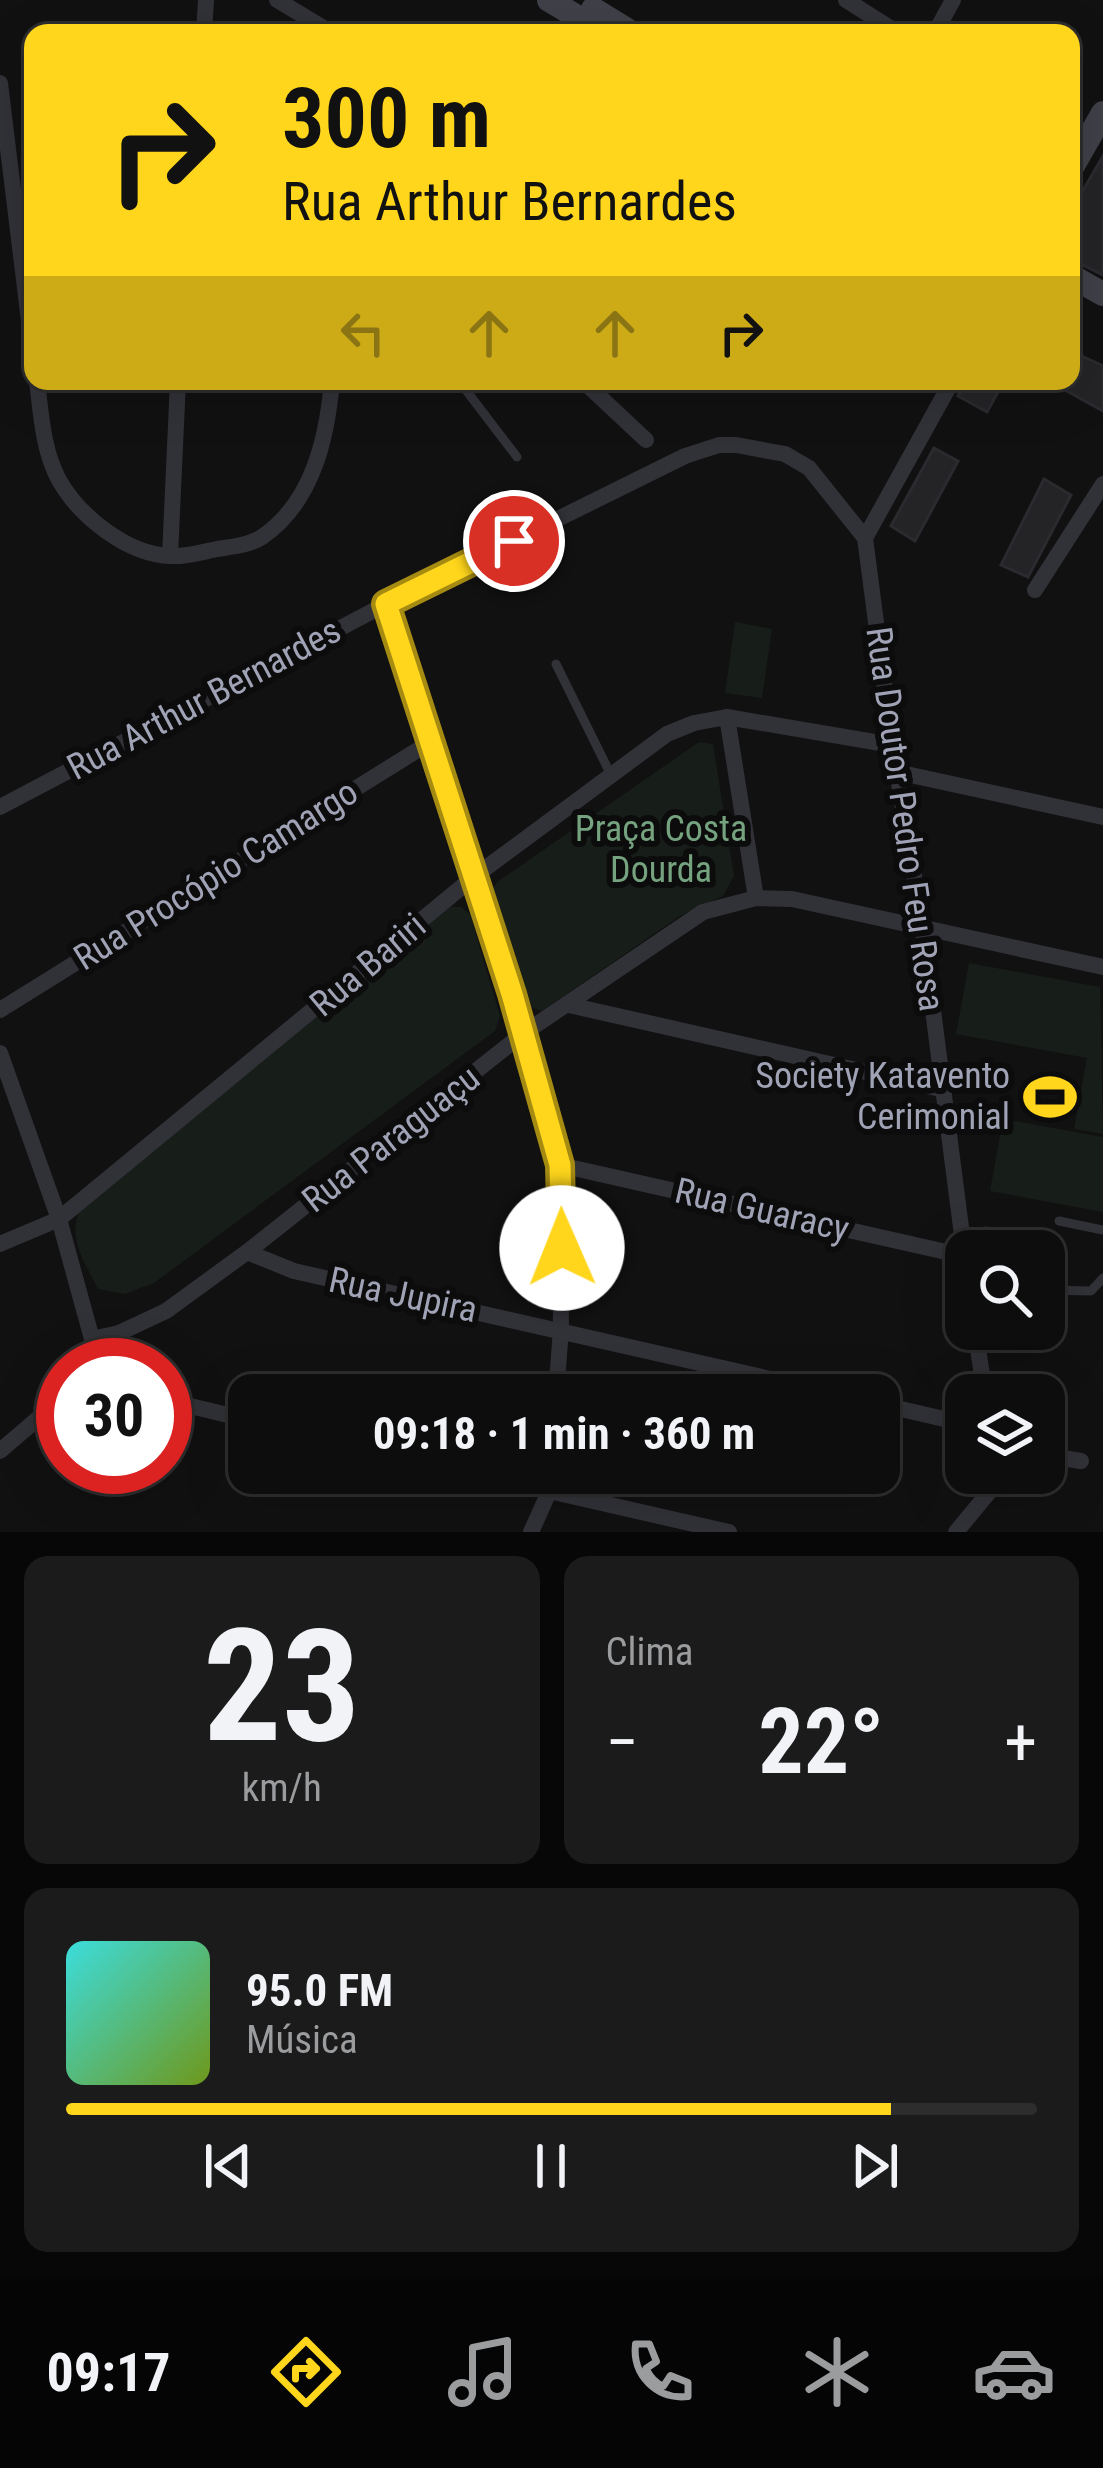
<!DOCTYPE html>
<html lang="pt">
<head>
<meta charset="utf-8">
<style>
	:root { --surface:#0d0d0e; --page:#1b1b1c; --text:#f1f3f6; --muted:#9a9c9e; --line:#2d2d2e; --accent:#ffd61c }
	body { margin:0; font-family:"Roboto Condensed",sans-serif; background:var(--page); color:var(--text); height:100vh; display:flex; flex-direction:column; font-size:45px; white-space:nowrap }
	* { box-sizing:border-box; margin:0 }
	p { font-size:39px; color:var(--muted) }
	.icon { flex:none; width:66px; height:66px; fill:none; stroke:currentColor; stroke-width:2; stroke-linecap:round; stroke-linejoin:round }
	.map { position:relative; height:1532px; overflow:hidden }
	.details { display:flex; flex-direction:column; gap:24px; padding:24px; background:#070708; flex:1 }
	.details>* { flex:none }
	.guide { position:absolute; left:24px; top:24px; width:1056px; height:366px; border-radius:24px; box-shadow:0 12px 48px #0002,0 0 0 3px var(--line); background:#ffd61c; color:#111; overflow:hidden }
	.fabs { position:absolute; left:945px; top:1230px; display:grid; gap:24px }
	.fabs a { display:grid; place-items:center; width:120px; height:120px; border-radius:24px; background:var(--surface); box-shadow:0 12px 48px #0002,0 0 0 3px var(--line); font-size:60px }
	.speed { position:absolute; left:36px; top:1338px; display:flex; gap:24px; font-size:60px; font-weight:700; text-align:center }
	.speed>* { display:grid; place-content:center; width:156px; height:156px; border-radius:50%; background:var(--surface); box-shadow:0 12px 48px #0002,0 0 0 3px var(--line); line-height:1 }
	.speed .limit { border:18px solid #d22; background:#fff; color:#111 }
	.pin { position:absolute; display:grid; place-items:center; width:102px; height:102px; color:#fff; margin:-51px; border:6px solid #fff; border-radius:50%; box-shadow:0 3px 12px #0007 }
	.me { position:absolute; width:132px; margin:-66px; rotate:359deg; stroke-linejoin:round; filter:drop-shadow(0 0 9px #0008) }
	.turn { display:flex; align-items:center; gap:42px; height:252px; padding:0 60px; font-size:54px }
	.turn .icon { width:156px; height:156px; stroke-width:2.5 }
	.turn b { display:block; font-size:84px; line-height:102px }
	.lanes { display:flex; align-items:center; height:114px; padding:0 60px; background:#0003; justify-content:center; gap:60px; direction:ltr }
	.lanes .off { opacity:.35 }
	.big { font-size:90px; font-weight:700; line-height:1.1 }
	.details .tile { flex:1; display:flex; flex-direction:column; justify-content:center; gap:18px; min-width:0; padding:0 42px; border-radius:24px; background:var(--page) }
	.details .dial { align-items:center; gap:0 }
	.dial b { font-size:156px; line-height:1 }
	.song { display:flex; align-items:center; gap:36px }
	.cover { width:144px; height:144px; border-radius:18px; background:linear-gradient(135deg,hsl(180 70% 55%),hsl(80 70% 35%)) }
	.played { height:12px; border-radius:6px; background:linear-gradient(90deg,var(--accent) 85%,var(--line) 85%) }
	.keys { display:flex; justify-content:space-around; direction:ltr }
	.heat { display:flex; justify-content:space-between; align-items:center; font-size:66px; direction:ltr }
	.details .tiles { flex:1; display:grid; gap:24px; grid-template-columns:1fr 1fr }
	.tile:last-child { grid-column:span 2 }
	.trip { position:absolute; left:228px; top:1374px; width:672px; height:120px; border-radius:24px; background:var(--surface); box-shadow:0 12px 48px #0002,0 0 0 3px var(--line); font-weight:700; line-height:120px; text-align:center }
	.dock { display:flex; height:192px; justify-content:space-around; align-items:center; background:#050506; color:var(--muted) }
	.dock .icon { width:84px; height:84px }
	.dock .active { color:var(--accent) }
	.dock b { font-size:54px; color:var(--text) }
	.map>svg:first-child { display:block }
</style>
</head>
<body>
<div class="map">
<svg width="1103" height="1532" viewBox="0 0 1103 1532">
	<rect width="100%" height="100%" fill="#111112"/>
	<g fill="#171d19">
		<path d="M735 622 772 629 762 698 725 693Z"/>
		<path d="M699 742 713 744 734 876 723 896 680 916 542 1011 530 1007 492 890 497 882Z"/>
		<path d="M447 907H461L470 914 500 1016 495 1031 154 1283 125 1294 98 1289C85 1262 67 1239 80 1209Z"/>
		<path d="M969 963 1100 987 1103 1134 1074 1129 1087 1058 956 1034Z"/>
		<path d="M1003 1119 1103 1137V1212L990 1191Z"/>
	</g>
	<g fill="#242427" stroke="#2b2a2f" stroke-width="3">
		<path d="M1103 156V275L1071 259V211Z"/>
		<path d="M1071 351 1103 366V411L1049 381H1071Z"/>
		<path d="M966 381H1004L987 412 958 396Z"/>
		<path d="M934 448 958 461 915 541 891 526Z"/>
		<path d="M1044 479 1071 495 1028 577 1001 565Z"/>
		<path d="M986 1228 1023 1233 1021 1251H983Z"/>
	</g>
	<g fill="none" stroke-linecap="round" stroke-linejoin="round">
		<g stroke="#313138" stroke-width="9">
			<path d="M459 381 517 457"/>
			<path d="M556 664 610 773"/>
			<path d="M1059 1221 1103 1230"/>
			<path d="M1044 1290 1091 1291 1103 1278"/>
		</g>
		<g stroke="#313138" stroke-width="16">
			<path d="M277 0 332 33"/>
			<path d="M846 0 898 33"/>
			<path d="M204 33 206 0"/>
			<path d="M935 33 953 0"/>
			<path d="M0 83 33 354"/>
			<path d="M37 381C41 414 43 451 59 480 80 517 128 555 171 556 186 557 202 552 217 549 231 547 250 545 262 537 313 502 327 438 332 381"/>
			<path d="M583 381 646 440"/>
			<path d="M865 538 952 381"/>
			<path d="M170 556 178 381"/>
			<path d="M1035 590 1103 484"/>
			<path d="M386 604 524 1033 560 1165 561 1329 556 1395"/>
			<path d="M727 717 756 898"/>
			<path d="M897 772 1103 817"/>
			<path d="M0 807 386 604 685 456 719 445H736L785 454 809 468 865 538 889 722 922 925 966 1266"/>
			<path d="M569 1005 945 1090"/>
			<path d="M0 1010 432 741"/>
			<path d="M0 1053 59 1219 92 1339 90 1365"/>
			<path d="M560 1165 964 1256"/>
			<path d="M0 1244 59 1219 475 876 667 734 694 723 727 717 892 745"/>
			<path d="M247 1252 294 1271 841 1395"/>
			<path d="M975 1329 985 1395"/>
			<path d="M92 1339 119 1333 166 1311 247 1252 524 1033 703 912 756 898 792 899 1103 967"/>
			<path d="M165 1400 249 1420"/>
			<path d="M879 1404 966 1424"/>
			<path d="M0 1451 63 1397"/>
			<path d="M1044 1455 1081 1461"/>
			<path d="M470 1473 729 1532"/>
			<path d="M531 1532 549 1492 550 1473"/>
			<path d="M956 1532 990 1491 995 1473"/>
		</g>
		<g stroke="#3f4048" stroke-width="24">
			<path d="M549 0 604 33"/>
			<path d="M593 9 632 33"/>
			<path d="M1071 169 1103 113"/>
			<path d="M1071 276 1103 294"/>
		</g>
	</g>
	<g fill="none" stroke-linecap="round" stroke-linejoin="round">
		<g stroke="#a68b12" stroke-width="30">
			<path id="route" d="M514 541 386 604 512 994 560 1165 562 1248"/>
		</g>
		<use href="#route" stroke="#ffd61c" stroke-width="21"/>
	</g>
	<defs>
		<g id="stadium-bare" transform="scale(4.14)"><path d="M0-5a6.5 5 0 1 0 0 10a6.5 5 0 1 0 0-10ZM-3.5-1.8h7v3.6h-7Z" fill="#ffd61c" stroke="#0c0c0d" stroke-width="2.5" paint-order="stroke"/></g>
	</defs>
	<g fill-rule="evenodd">
		<use href="#stadium-bare" x="1050" y="1097"/>
	</g>
	<g text-anchor="middle" dominant-baseline="central" stroke-width="12" stroke-linejoin="round" paint-order="stroke">
		<g font-size="36" fill="#a0a3b5" stroke="#0c0c0d">
			<text transform="translate(204 699) rotate(-28)">Rua Arthur Bernardes</text>
			<text transform="translate(905 819) rotate(82)">Rua Doutor Pedro Feu Rosa</text>
			<text transform="translate(216 875) rotate(-32)">Rua Procópio Camargo</text>
			<text transform="translate(368 965) rotate(-40)">Rua Bariri</text>
			<text transform="translate(391 1139) rotate(-38)">Rua Paraguaçu</text>
			<text transform="translate(762 1210) rotate(13)">Rua Guaracy</text>
			<text transform="translate(403 1295) rotate(12)">Rua Jupira</text>
		</g>
		<g font-size="36" fill="#75a27f" stroke="#0c0c0d">
			<text x="661" y="829">Praça Costa<tspan x="661" dy="41">Dourda</tspan></text>
		</g>
		<g font-size="36" fill="#a0a3b5" stroke="#0c0c0d" text-anchor="end">
			<text x="1010" y="1076">Society Katavento<tspan x="1010" dy="41">Cerimonial</tspan></text>
		</g>
	</g>
</svg>
<div class="fabs">
<a><svg class="icon" aria-label="search" viewBox="0 0 24 24"><circle cx="10" cy="10" r="6"/><path d="M15 15l6 6"/></svg></a>
<a><svg class="icon" aria-label="layers" viewBox="0 0 24 24"><path d="M12 4l9 5-9 5-9-5zM3 14l9 5 9-5"/></svg></a>
</div>
<div class="speed"><div class="limit">30</div></div>
<div class="pin" style="left:514px;top:541px;background:#d93025"><svg class="icon" aria-label="arrive" viewBox="0 0 24 24"><path d="M6 21V4h12l-3 4 3 4H6"/></svg></div>
<svg class="me" style="left:562px;top:1248px" viewBox="-20 -20 40 40"><circle r="19" fill="#fff"/><path d="M0-13L10 11 0 6-10 11z" fill="#ffd61c"/></svg>
<div class="trip">09:18 · 1 min · 360 m</div>
<div class="guide">
<div class="turn"><svg class="icon" aria-label="right" viewBox="0 0 24 24"><path d="M7 20v-9h11M14 6l5 5-5 5"/></svg><div><b>300 m</b>Rua Arthur Bernardes</div></div>
<div class="lanes"><svg class="icon off" aria-label="left" viewBox="0 0 24 24"><path d="M17 20v-9H6M10 6l-5 5 5 5"/></svg><svg class="icon off" aria-label="ahead" viewBox="0 0 24 24"><path d="M12 20V5M6 11l6-6 6 6"/></svg><svg class="icon off" aria-label="ahead" viewBox="0 0 24 24"><path d="M12 20V5M6 11l6-6 6 6"/></svg><svg class="icon" aria-label="right" viewBox="0 0 24 24"><path d="M7 20v-9h11M14 6l5 5-5 5"/></svg></div>
</div>
</div>
<section class="details">
<div class="tiles">
<div class="tile dial"><b>23</b><p>km/h</p></div>
<div class="tile"><p>Clima</p>
<div class="heat"><a>−</a><b class="big">22°</b><a>+</a></div>
</div>
<div class="tile">
<div class="song"><i class="cover"></i><div><b>95.0 FM</b><p>Música</p></div></div>
<div class="played"></div>
<div class="keys"><svg class="icon" aria-label="previous" viewBox="0 0 24 24"><path d="M18 5L8 12l10 7zM5 5v14"/></svg><svg class="icon" aria-label="pause" viewBox="0 0 24 24"><path d="M8 5v14M16 5v14"/></svg><svg class="icon" aria-label="next" viewBox="0 0 24 24"><path d="M6 5l10 7-10 7zM19 5v14"/></svg></div>
</div>
</div>
</section>
<nav class="dock">
<b>09:17</b>
<svg class="icon active" aria-label="directions" viewBox="0 0 24 24"><path d="M12 3l9 9-9 9-9-9zM9 14v-3h6M13 9l2 2-2 2"/></svg>
<svg class="icon" aria-label="music" viewBox="0 0 24 24"><path d="M9 18V5l10-2v13"/><circle cx="6" cy="18" r="3"/><circle cx="16" cy="16" r="3"/></svg>
<svg class="icon" aria-label="phone" viewBox="0 0 24 24"><path d="M5 4h4l2 5-3 2q2 4 5 5l2-3 5 2v4C11 20 4 13 5 4z"/></svg>
<svg class="icon" aria-label="climate" viewBox="0 0 24 24"><path d="M12 3v18M4 7l16 10M4 17L20 7"/></svg>
<svg class="icon" aria-label="car" viewBox="0 0 24 24"><path d="M5 17H2v-5l4-1 3-4h7l3 4 3 1v5h-3M9 17h6M6 11h13"/><circle cx="7" cy="17" r="2"/><circle cx="17" cy="17" r="2"/></svg>
</nav>
</body>
</html>
